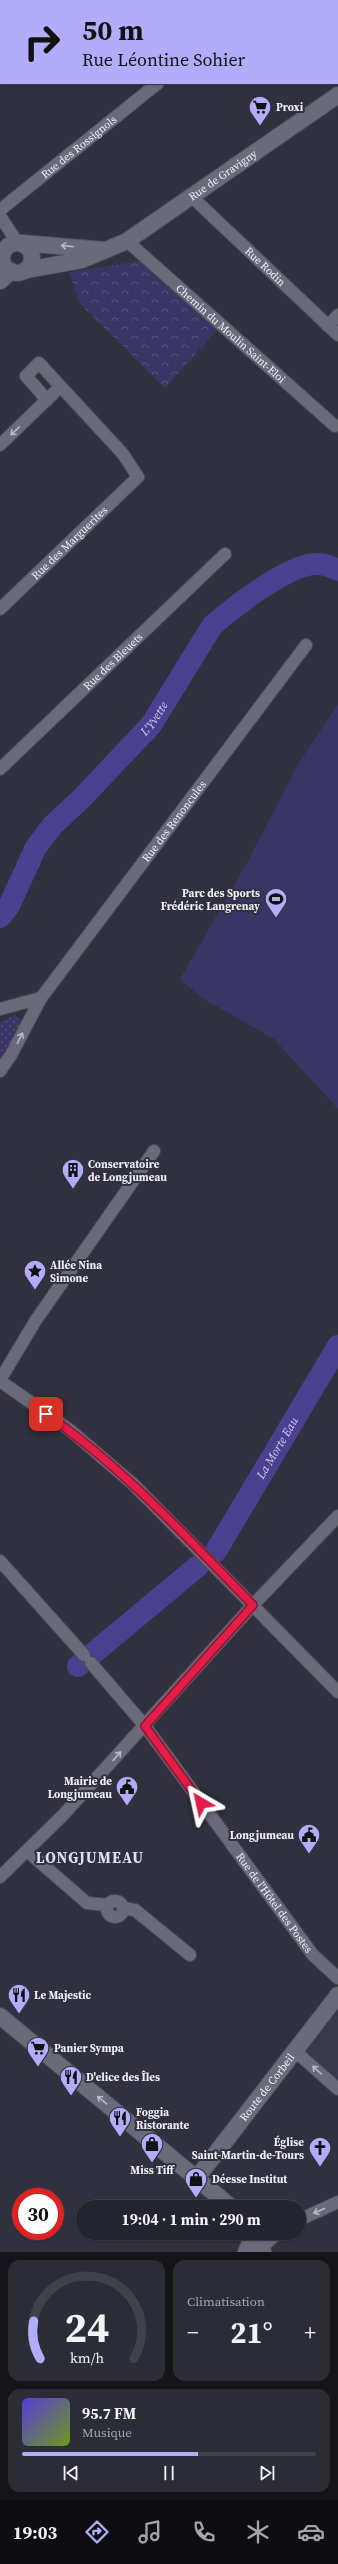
<!DOCTYPE html>
<html lang="fr">
<head>
<meta charset="utf-8">
<style>
	:root { --surface:#24242e; --page:#2c2c36; --text:#f1f3f6; --muted:#a3a4aa; --line:#41414a; --accent:#b1adfa }
	body { margin:0; font-family:"Source Serif 4",serif; background:var(--page); color:var(--text); height:100vh; display:flex; flex-direction:column; font-size:15px; white-space:nowrap }
	* { box-sizing:border-box; margin:0 }
	p { font-size:13px; color:var(--muted) }
	.icon { flex:none; width:22px; height:22px; fill:none; stroke:currentColor; stroke-width:2; stroke-linecap:round; stroke-linejoin:round }
	.map { position:relative; height:2252px; overflow:hidden }
	.panel { display:flex; flex-direction:column; gap:8px; padding:8px; background:#141419; flex:1 }
	.panel>* { flex:none }
	.guide { position:absolute; left:0px; top:0px; width:338px; height:84px; box-shadow:0 1px 3px #0004,0 0 0 1px var(--line); background:#b1adfa; color:#111; overflow:hidden }
	.speed { position:absolute; left:12px; top:2188px; display:flex; gap:8px; font-size:20px; font-weight:700; text-align:center }
	.speed>* { display:grid; place-content:center; width:52px; height:52px; border-radius:50%; background:var(--surface); box-shadow:0 1px 3px #0004,0 0 0 1px var(--line); line-height:1 }
	.speed .limit { border:6px solid #d22; background:#fff; color:#111 }
	.pin { position:absolute; display:grid; place-items:center; width:34px; height:34px; color:#fff; margin:-17px; border-radius:8px; box-shadow:0 2px 6px #0006 }
	.me { position:absolute; width:44px; margin:-22px; rotate:324deg; stroke-linejoin:round; filter:drop-shadow(0 0 3px #0008) }
	.turn { display:flex; align-items:center; gap:14px; height:84px; padding:0 16px; font-size:18px }
	.turn .icon { width:52px; height:52px; stroke-width:2.5 }
	.turn b { display:block; font-size:28px; line-height:34px }
	.big { font-size:30px; font-weight:700; line-height:1.1 }
	.panel .widget { flex:1; display:flex; flex-direction:column; justify-content:center; gap:6px; min-width:0; padding:0 14px; border-radius:12px; background:var(--page) }
	.panel .dial { align-items:center; gap:0 }
	.dial svg { height:104px; overflow:visible; fill:none; stroke:var(--line); stroke-width:7; stroke-linecap:round; text-anchor:middle }
	.dial text { fill:var(--text); stroke:none }
	.song { display:flex; align-items:center; gap:12px }
	.cover { width:48px; height:48px; border-radius:6px; background:linear-gradient(135deg,hsl(250 70% 55%),hsl(80 70% 35%)) }
	.played { height:4px; border-radius:2px; background:linear-gradient(90deg,var(--accent) 60%,var(--line) 60%) }
	.keys { display:flex; justify-content:space-around; direction:ltr }
	.heat { display:flex; justify-content:space-between; align-items:center; font-size:22px; direction:ltr }
	.panel .tiles { flex:1; display:grid; gap:8px; grid-template-columns:1fr 1fr }
	.widget:last-child { grid-column:span 2 }
	.trip { position:absolute; left:76px; top:2200px; width:230px; height:40px; border-radius:20px; background:var(--surface); box-shadow:0 1px 3px #0004,0 0 0 1px var(--line); font-weight:700; line-height:40px; text-align:center }
	.menu { display:flex; height:64px; justify-content:space-around; align-items:center; background:#0e0e12; color:var(--muted) }
	.menu .icon { width:28px; height:28px }
	.menu .selected { color:var(--accent) }
	.menu b { font-size:18px; color:var(--text) }
	.map>svg:first-child { display:block }
</style>
</head>
<body>
<div class="map">
<svg width="338" height="2252" viewBox="0 0 338 2252">
	<defs>
		<pattern id="forest-crowns" width="20" height="18" patternUnits="userSpaceOnUse"><rect width="20" height="18" fill="#393564"/><path d="M2 6a3 3 0 1 1 6 0M12 15a3 3 0 1 1 6 0" fill="none" stroke="#56537b"/></pattern>
		<pattern id="park-dots" width="8" height="8" patternUnits="userSpaceOnUse"><rect width="8" height="8" fill="#393564"/><path d="M2 2h.1M6 6h.1" fill="none" stroke="#56537b" stroke-width="1.8" stroke-linecap="round"/></pattern>
	</defs>
	<rect width="100%" height="100%" fill="#30303e"/>
	<path fill="#39384c" d="M338 2011V2080L306 2051Z"/>
	<path fill="url(#forest-crowns)" d="M140 261 218 329 165 388 80 304 69 272Z"/>
	<path fill="url(#park-dots)" d="M15 1015 22 1021 0 1062V1022Z"/>
	<path fill="#393564" d="M338 704V1109L274 1039 202 998 180 979 249 859 298 764Z"/>
	<g fill="none" stroke-linecap="round" stroke-linejoin="round">
		<g stroke="#4a408f" stroke-width="22">
			<path id="s1" d="M0 917 9 906 36 847 53 825 81 799 151 725 212 626C232 608 290 563 317 564 324 564 332 567 338 570"/>
			<path id="s2" d="M216 1551 338 1346"/>
			<path d="M78 1666 198 1566"/>
		</g>
		<g stroke="#4c4c57" stroke-width="14">
			<g id="street">
				<path d="M211 1V0"/>
				<path d="M292 1 293 0"/>
				<path d="M332 1 333 0"/>
				<path id="s3" d="M192 197 338 335"/>
				<path id="s4" d="M0 210 158 83"/>
				<path d="M0 216 17 242"/>
				<path id="s5" d="M127 241 335 426"/>
				<path d="M0 250H4"/>
				<path d="M328 326 338 315"/>
				<path d="M0 445 60 387"/>
				<path id="s6" d="M0 609 138 477 123 454 39 363 26 376 47 400"/>
				<path id="s7" d="M0 769 225 554"/>
				<path d="M0 1009 41 998"/>
				<path id="s8" d="M0 1071 11 1055 41 998 306 645"/>
				<path d="M0 1380 36 1320 154 1151"/>
				<path d="M0 1381 70 1430 133 1484 338 1692"/>
				<path d="M0 1561 84 1655"/>
				<path id="s9" d="M91 1663 145 1726 313 1955 338 1978"/>
				<path d="M27 1851 87 1903 108 1905"/>
				<path d="M0 1877 64 1814 253 1605 338 1516"/>
				<circle cx="115" cy="1909" r="8"/>
				<path d="M123 1908 135 1910 190 1955"/>
				<path d="M295 2051 338 2089"/>
				<path d="M299 2220 338 2202"/>
				<path d="M262 2247 278 2233"/>
			</g>
		</g>
		<g stroke="#4c4c57" stroke-width="18">
			<g id="secondary">
				<circle cx="17" cy="258" r="15"/>
				<path d="M22 243 104 250"/>
				<path id="s10" d="M26 270 82 260 127 241 338 95"/>
				<path d="M0 281 11 271"/>
				<path d="M0 2016 231 2207"/>
				<path id="s11" d="M196 2179 338 1995"/>
				<path d="M257 2233 263 2252"/>
				<path d="M246 2252 254 2233"/>
			</g>
		</g>
		<use href="#street" stroke="#6a6a7a" stroke-width="12"/>
		<use href="#secondary" stroke="#6a6a7a" stroke-width="16"/>
	</g>
	<defs><path id="oneway-shaft" d="M-6 0H5M1.5-3L5.5 0L1.5 3" fill="none" stroke-width="1.6" stroke-linecap="round" stroke-linejoin="round"/></defs>
	<g stroke="#babac6">
		<use href="#oneway-shaft" transform="translate(67 246) rotate(-174)"/>
		<use href="#oneway-shaft" transform="translate(15 431) rotate(136)"/>
		<use href="#oneway-shaft" transform="translate(20 1038) rotate(-63)"/>
		<use href="#oneway-shaft" transform="translate(117 1756) rotate(-48)"/>
		<use href="#oneway-shaft" transform="translate(317 2070) rotate(-138)"/>
		<use href="#oneway-shaft" transform="translate(102 2100) rotate(-140)"/>
		<use href="#oneway-shaft" transform="translate(319 2211) rotate(156)"/>
	</g>
	<g fill="none" stroke-linecap="round" stroke-linejoin="round">
		<g stroke="#92132f" stroke-width="10">
			<path id="route" d="M46 1414C124 1468 187 1538 253 1605L145 1726 201 1803"/>
		</g>
		<use href="#route" stroke="#e11d48" stroke-width="7"/>
	</g>
	<defs>
		<g id="supermarket-pin" transform="scale(1.15)"><path d="M0 17L-7.5 6A9.5 9.5 0 1 1 7.5 6Z" fill="#b1adfa" stroke="#30303e"/><path d="M-6-5.5h2.5l.6 2H6L4.5 2H-2.5L-4.4-4H-6ZM-1.5 3.2a1.3 1.3 0 1 0 .1 0ZM3 3.2a1.3 1.3 0 1 0 .1 0Z" fill="#111"/></g>
		<g id="stadium-pin" transform="scale(1.15)"><path d="M0 17L-7.5 6A9.5 9.5 0 1 1 7.5 6Z" fill="#b1adfa" stroke="#30303e"/><path d="M0-5a6.5 5 0 1 0 0 10a6.5 5 0 1 0 0-10ZM-3.5-1.8h7v3.6h-7Z" fill="#111"/></g>
		<g id="building-pin" transform="scale(1.15)"><path d="M0 17L-7.5 6A9.5 9.5 0 1 1 7.5 6Z" fill="#b1adfa" stroke="#30303e"/><path d="M-4-6H4V6H1V3H-1V6H-4ZM-2.5-4.3h1.7v1.8h-1.7ZM.8-4.3h1.7v1.8H.8ZM-2.5-1h1.7V.8h-1.7ZM.8-1h1.7V.8H.8Z" fill="#111"/></g>
		<g id="sight-pin" transform="scale(1.15)"><path d="M0 17L-7.5 6A9.5 9.5 0 1 1 7.5 6Z" fill="#b1adfa" stroke="#30303e"/><path d="M0-6L1.8-2.2L6-1.7L2.9 1.2L3.7 5.4L0 3.3L-3.7 5.4L-2.9 1.2L-6-1.7L-1.8-2.2Z" fill="#111"/></g>
		<g id="civic-pin" transform="scale(1.15)"><path d="M0 17L-7.5 6A9.5 9.5 0 1 1 7.5 6Z" fill="#b1adfa" stroke="#30303e"/><path d="M-.6-6.5H3V-4.5H.6V-3L4-1V1h2V6H-6V1h2V-1L-.6-3ZM-1.2 2.5V6h2.4V2.5Z" fill="#111"/></g>
		<g id="restaurant-pin" transform="scale(1.15)"><path d="M0 17L-7.5 6A9.5 9.5 0 1 1 7.5 6Z" fill="#b1adfa" stroke="#30303e"/><path d="M-5-6h1v4h1v-4h1v4h1v-4h1v5L-1.5 .5V6h-2V.5L-5-1ZM5-6V6H3V1.5H1.5Q1.5-4 5-6Z" fill="#111"/></g>
		<g id="shop-pin" transform="scale(1.15)"><path d="M0 17L-7.5 6A9.5 9.5 0 1 1 7.5 6Z" fill="#b1adfa" stroke="#30303e"/><path d="M-5-2.5h2.3a2.7 3.5 0 0 1 5.4 0H5L5.5 6h-11ZM-1.5-2.5h3a1.5 2.3 0 0 0-3 0Z" fill="#111"/></g>
		<g id="church-pin" transform="scale(1.15)"><path d="M0 17L-7.5 6A9.5 9.5 0 1 1 7.5 6Z" fill="#b1adfa" stroke="#30303e"/><path d="M-1.2-6h2.4v3.5h3.3v2.4h-3.3V6h-2.4V-.1h-3.3v-2.4h3.3Z" fill="#111"/></g>
	</defs>
	<g fill-rule="evenodd">
		<use href="#supermarket-pin" x="260" y="107"/>
		<use href="#stadium-pin" x="276" y="899"/>
		<use href="#building-pin" x="73" y="1170"/>
		<use href="#sight-pin" x="35" y="1271"/>
		<use href="#civic-pin" x="127" y="1787"/>
		<use href="#civic-pin" x="309" y="1835"/>
		<use href="#restaurant-pin" x="19" y="1995"/>
		<use href="#supermarket-pin" x="38" y="2048"/>
		<use href="#restaurant-pin" x="71" y="2077"/>
		<use href="#restaurant-pin" x="120" y="2118"/>
		<use href="#shop-pin" x="152" y="2144"/>
		<use href="#church-pin" x="320" y="2148"/>
		<use href="#shop-pin" x="196" y="2179"/>
	</g>
	<g text-anchor="middle" dominant-baseline="central" stroke-width="4" stroke-linejoin="round" paint-order="stroke">
		<g font-size="11" font-weight="bold" fill="#f0f0f9" stroke="#30303e" text-anchor="start">
			<text x="276" y="107">Proxi</text>
			<text x="260" y="893" text-anchor="end">Parc des Sports<tspan x="260" dy="13">Frédéric Langrenay</tspan></text>
			<text x="88" y="1164">Conservatoire<tspan x="88" dy="13">de Longjumeau</tspan></text>
			<text x="50" y="1265">Allée Nina<tspan x="50" dy="13">Simone</tspan></text>
			<text x="112" y="1781" text-anchor="end">Mairie de<tspan x="112" dy="13">Longjumeau</tspan></text>
			<text x="294" y="1835" text-anchor="end">Longjumeau</text>
			<text x="34" y="1995">Le Majestic</text>
			<text x="54" y="2048">Panier Sympa</text>
			<text x="86" y="2077">D'elice des Îles</text>
			<text x="136" y="2112">Foggia<tspan x="136" dy="13">Ristorante</tspan></text>
			<text x="304" y="2142" text-anchor="end">Église<tspan x="304" dy="13">Saint-Martin-de-Tours</tspan></text>
			<text x="152" y="2170" text-anchor="middle">Miss Tiff</text>
			<text x="212" y="2179">Déesse Institut</text>
		</g>
		<g font-size="11" fill="#f0f0f9" stroke="#30303e">
			<text stroke="none"><textPath href="#s4" startOffset="101">Rue des Rossignols</textPath></text>
			<text stroke="none"><textPath href="#s10" startOffset="222">Rue de Gravigny</textPath></text>
			<text stroke="none"><textPath href="#s3" startOffset="101">Rue Rodin</textPath></text>
			<text stroke="none"><textPath href="#s5" startOffset="139">Chemin du Moulin Saint-Eloi</textPath></text>
			<text stroke="none"><textPath href="#s6" startOffset="96">Rue des Marguerites</textPath></text>
			<text stroke="none"><textPath href="#s7" startOffset="156">Rue des Bleuets</textPath></text>
			<text stroke="none"><textPath href="#s8" startOffset="305">Rue des Renoncules</textPath></text>
			<text stroke="none"><textPath href="#s9" startOffset="302">Rue de l'Hôtel des Postes</textPath></text>
			<text stroke="none"><textPath href="#s11" startOffset="116">Route de Corbeil</textPath></text>
		</g>
		<g font-size="12" font-style="italic" fill="#ccccf8" stroke="#30303e">
			<text stroke="none"><textPath href="#s1" startOffset="254">L'Yvette</textPath></text>
			<text stroke="none"><textPath href="#s2" startOffset="120">La Morte Eau</textPath></text>
		</g>
		<g font-size="15" font-weight="bold" letter-spacing="1" fill="#e0e0f3" stroke="#30303e">
			<text x="90" y="1857">LONGJUMEAU</text>
		</g>
	</g>
</svg>
<div class="speed"><div class="limit">30</div></div>
<div class="pin" style="left:46px;top:1414px;background:#d93025"><svg class="icon" aria-label="arrive" viewBox="0 0 24 24"><path d="M6 21V4h12l-3 4 3 4H6"/></svg></div>
<svg class="me" style="left:201px;top:1803px" viewBox="-20 -20 40 40"><path d="M0-17L14 15 0 8-14 15z" fill="#e11d48" stroke="#fff" stroke-width="4"/></svg>
<div class="trip">19:04 · 1 min · 290 m</div>
<div class="guide">
<div class="turn"><svg class="icon" aria-label="right" viewBox="0 0 24 24"><path d="M7 20v-9h11M14 6l5 5-5 5"/></svg><div><b>50 m</b>Rue Léontine Sohier</div></div>
</div>
</div>
<section class="panel">
<div class="tiles">
<div class="widget dial"><svg viewBox="0 0 100 80">
<path d="M14 69A42 42 0 1 1 86 69"/>
<path d="M14 69A42 42 0 0 1 9 40" stroke="#b1adfa"/>
<text x="50" y="56" font-size="32" font-weight="700">24</text>
<text x="50" y="72" font-size="11">km/h</text>
</svg></div>
<div class="widget"><p>Climatisation</p>
<div class="heat"><a>−</a><b class="big">21°</b><a>+</a></div>
</div>
<div class="widget">
<div class="song"><i class="cover"></i><div><b>95.7 FM</b><p>Musique</p></div></div>
<div class="played"></div>
<div class="keys"><svg class="icon" aria-label="previous" viewBox="0 0 24 24"><path d="M18 5L8 12l10 7zM5 5v14"/></svg><svg class="icon" aria-label="pause" viewBox="0 0 24 24"><path d="M8 5v14M16 5v14"/></svg><svg class="icon" aria-label="next" viewBox="0 0 24 24"><path d="M6 5l10 7-10 7zM19 5v14"/></svg></div>
</div>
</div>
</section>
<nav class="menu">
<b>19:03</b>
<svg class="icon selected" aria-label="directions" viewBox="0 0 24 24"><path d="M12 3l9 9-9 9-9-9zM9 14v-3h6M13 9l2 2-2 2"/></svg>
<svg class="icon" aria-label="music" viewBox="0 0 24 24"><path d="M9 18V5l10-2v13"/><circle cx="6" cy="18" r="3"/><circle cx="16" cy="16" r="3"/></svg>
<svg class="icon" aria-label="phone" viewBox="0 0 24 24"><path d="M5 4h4l2 5-3 2q2 4 5 5l2-3 5 2v4C11 20 4 13 5 4z"/></svg>
<svg class="icon" aria-label="climate" viewBox="0 0 24 24"><path d="M12 3v18M4 7l16 10M4 17L20 7"/></svg>
<svg class="icon" aria-label="car" viewBox="0 0 24 24"><path d="M5 17H2v-5l4-1 3-4h7l3 4 3 1v5h-3M9 17h6M6 11h13"/><circle cx="7" cy="17" r="2"/><circle cx="17" cy="17" r="2"/></svg>
</nav>
</body>
</html>
